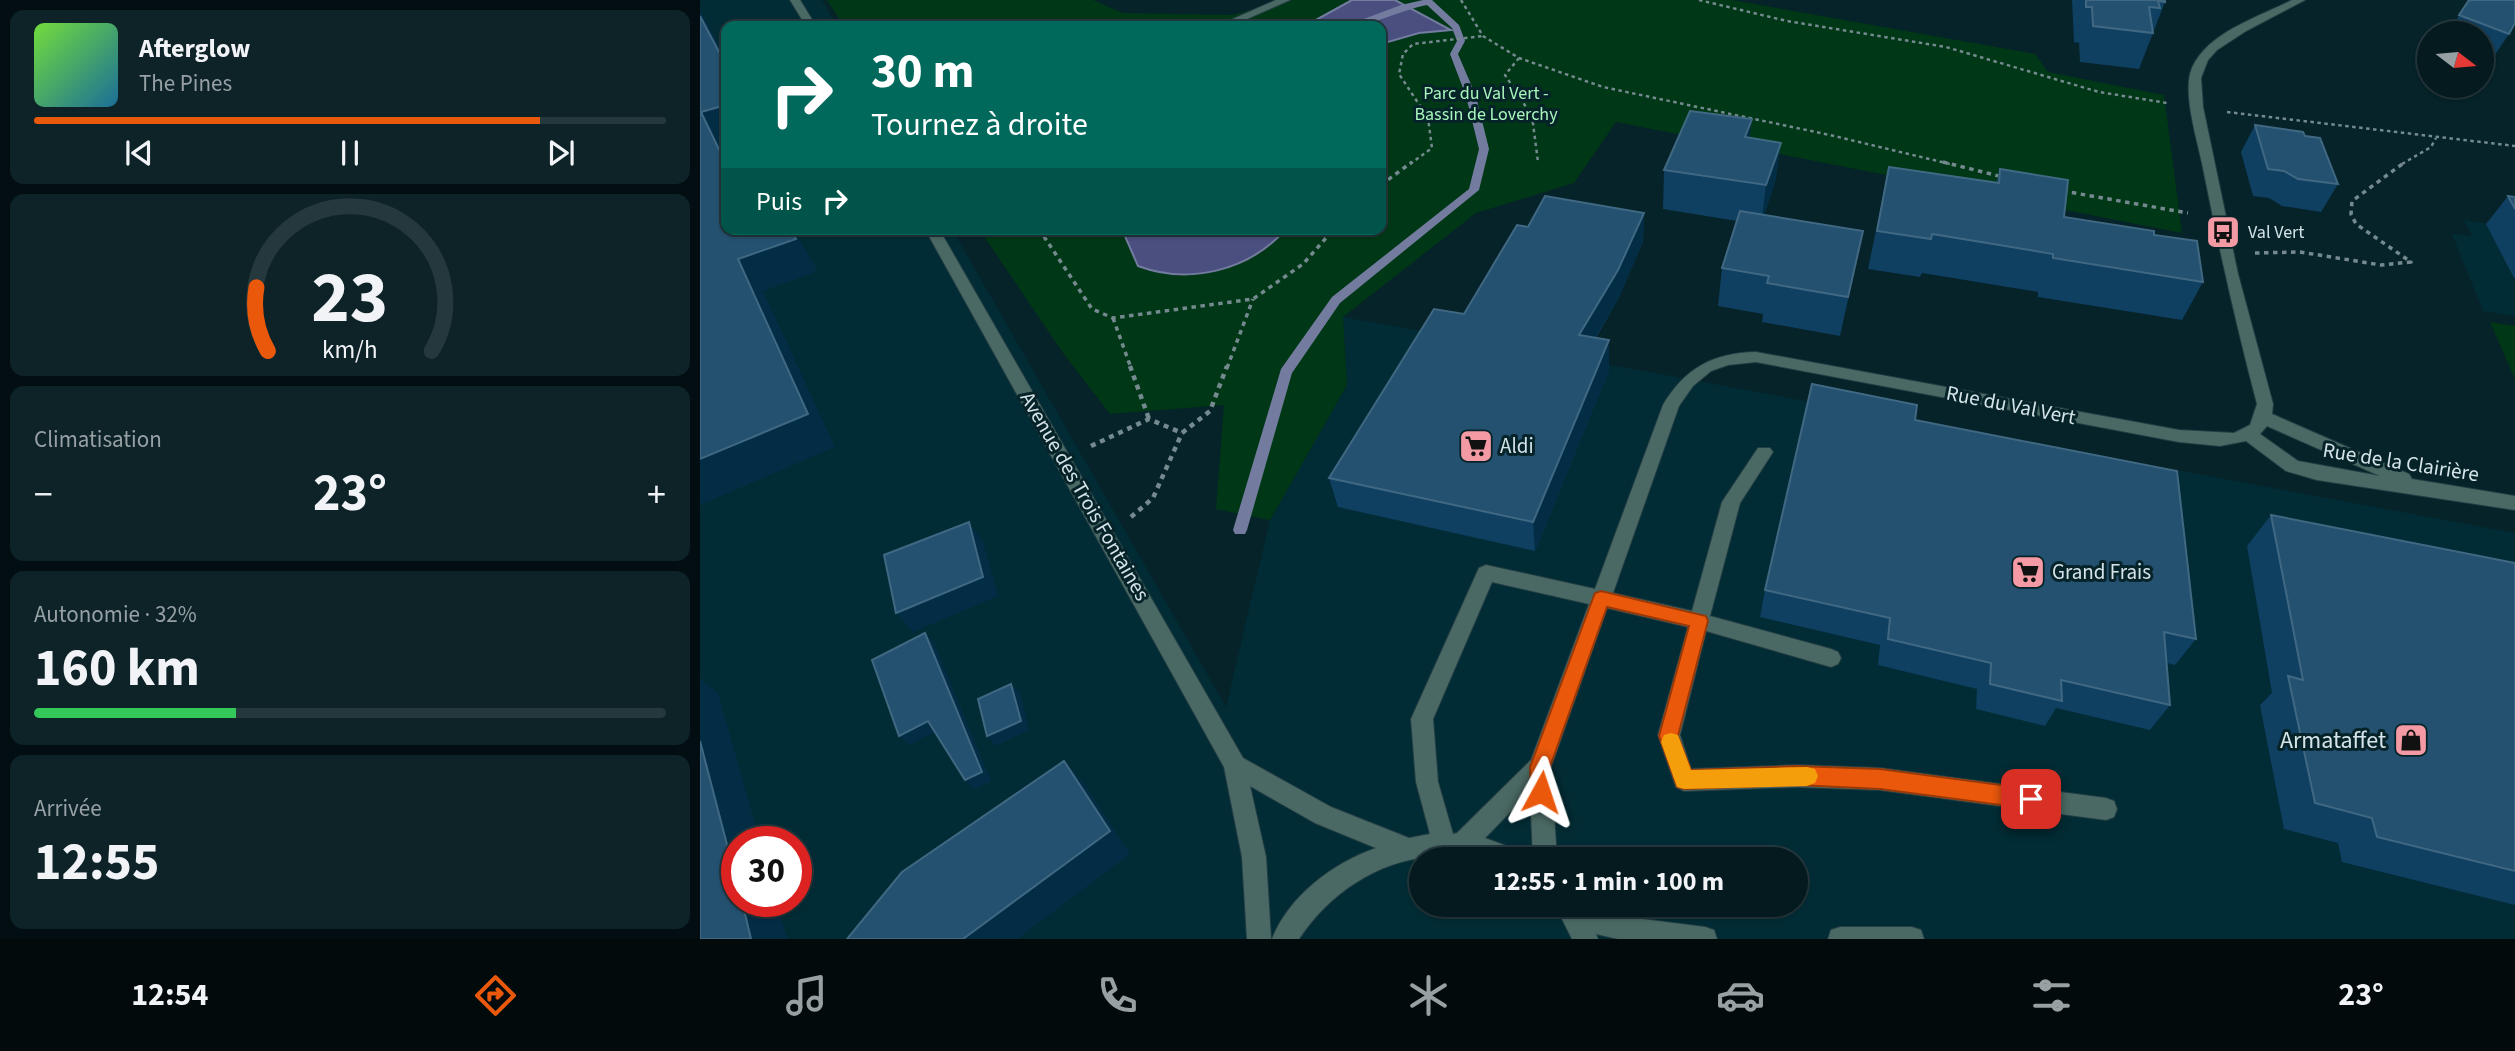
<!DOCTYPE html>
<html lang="fr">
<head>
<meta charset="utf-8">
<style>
	:root { --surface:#041a1f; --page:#0d2328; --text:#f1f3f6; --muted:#97a1a4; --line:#25383d; --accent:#ea580c }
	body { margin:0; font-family:"Source Sans 3",sans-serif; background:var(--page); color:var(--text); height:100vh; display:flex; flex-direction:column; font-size:26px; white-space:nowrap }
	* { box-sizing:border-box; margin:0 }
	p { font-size:23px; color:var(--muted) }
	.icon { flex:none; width:38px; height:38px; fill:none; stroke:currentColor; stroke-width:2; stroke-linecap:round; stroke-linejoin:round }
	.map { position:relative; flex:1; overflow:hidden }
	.details { display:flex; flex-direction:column; gap:10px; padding:10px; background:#020e11; width:700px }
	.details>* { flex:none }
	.top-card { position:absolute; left:21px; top:21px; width:665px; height:214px; border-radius:14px; box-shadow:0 2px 5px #0004,0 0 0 2px var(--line); background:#00695c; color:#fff; overflow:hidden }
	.needle { width:46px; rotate:106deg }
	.buttons { position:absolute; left:1717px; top:21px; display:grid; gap:14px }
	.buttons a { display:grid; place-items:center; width:77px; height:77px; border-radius:50%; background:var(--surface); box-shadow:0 2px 5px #0004,0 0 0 2px var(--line); font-size:35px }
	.speed { position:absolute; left:21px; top:826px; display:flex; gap:14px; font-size:35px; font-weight:700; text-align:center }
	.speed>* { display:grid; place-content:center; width:91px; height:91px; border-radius:50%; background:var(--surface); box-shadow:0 2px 5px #0004,0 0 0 2px var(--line); line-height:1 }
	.speed .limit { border:10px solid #d22; background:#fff; color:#111 }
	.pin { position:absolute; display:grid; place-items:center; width:60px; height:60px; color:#fff; margin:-30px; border-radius:14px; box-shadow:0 4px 10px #0006 }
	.me { position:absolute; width:77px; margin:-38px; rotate:5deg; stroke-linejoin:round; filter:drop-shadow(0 0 5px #0008) }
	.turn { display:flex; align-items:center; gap:24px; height:147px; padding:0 35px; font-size:32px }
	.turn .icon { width:91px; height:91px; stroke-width:2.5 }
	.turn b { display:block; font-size:49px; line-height:60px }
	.then { display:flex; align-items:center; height:66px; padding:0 35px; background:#0003; gap:14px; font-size:26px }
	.big { font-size:52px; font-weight:700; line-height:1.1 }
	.details .widget { flex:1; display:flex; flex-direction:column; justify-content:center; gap:10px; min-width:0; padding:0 24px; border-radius:14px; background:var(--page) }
	.details .dial { align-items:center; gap:0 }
	.dial svg { height:182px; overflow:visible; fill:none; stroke:var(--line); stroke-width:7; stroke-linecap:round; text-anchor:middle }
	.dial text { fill:var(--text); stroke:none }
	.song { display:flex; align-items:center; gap:21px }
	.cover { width:84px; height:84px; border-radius:10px; background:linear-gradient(135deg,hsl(100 70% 55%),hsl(200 70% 35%)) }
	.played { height:7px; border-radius:4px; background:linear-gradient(90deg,var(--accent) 80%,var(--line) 80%) }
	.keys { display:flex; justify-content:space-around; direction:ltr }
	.heat { display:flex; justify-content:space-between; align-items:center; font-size:38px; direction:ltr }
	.charge { height:10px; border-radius:5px; background:linear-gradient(90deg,#34c759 32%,var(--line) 0) }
	.trip { position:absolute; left:709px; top:847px; width:399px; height:70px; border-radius:35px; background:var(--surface); box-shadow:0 2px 5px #0004,0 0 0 2px var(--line); font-weight:700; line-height:70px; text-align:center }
	.tabs { display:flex; height:112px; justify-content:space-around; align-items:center; background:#020a0c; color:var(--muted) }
	.tabs .icon { width:49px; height:49px }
	.tabs .active { color:var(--accent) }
	.tabs b { font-size:32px; color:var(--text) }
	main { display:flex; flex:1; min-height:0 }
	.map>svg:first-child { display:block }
</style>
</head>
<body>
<main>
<section class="details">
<div class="widget">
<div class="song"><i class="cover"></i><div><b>Afterglow</b><p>The Pines</p></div></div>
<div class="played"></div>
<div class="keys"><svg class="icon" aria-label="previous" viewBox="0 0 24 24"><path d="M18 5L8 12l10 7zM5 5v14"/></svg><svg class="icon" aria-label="pause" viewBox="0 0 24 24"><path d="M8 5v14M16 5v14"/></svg><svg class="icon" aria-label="next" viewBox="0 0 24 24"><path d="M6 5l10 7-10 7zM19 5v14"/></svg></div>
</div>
<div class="widget dial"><svg viewBox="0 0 100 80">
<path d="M14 69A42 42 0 1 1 86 69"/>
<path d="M14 69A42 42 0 0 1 9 41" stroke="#ea580c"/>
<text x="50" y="56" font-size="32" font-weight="700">23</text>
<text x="50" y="72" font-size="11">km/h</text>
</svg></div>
<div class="widget"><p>Climatisation</p>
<div class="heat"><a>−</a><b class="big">23°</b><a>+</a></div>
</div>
<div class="widget"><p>Autonomie · 32%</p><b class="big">160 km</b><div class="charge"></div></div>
<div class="widget"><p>Arrivée</p><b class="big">12:55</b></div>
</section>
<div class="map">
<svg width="1815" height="939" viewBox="0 0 1815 939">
	<rect width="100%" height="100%" fill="#062329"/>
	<g fill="#022c35" fill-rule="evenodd">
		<path d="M0 0H122L137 26H26V229H252L526 707 570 520 647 385 643 317 955 373 1815 533V939H0ZM37 842H96V901H37ZM721 859H1096V905H721Z"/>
		<path d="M1764 220 1815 228V316L1783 311 1752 234 1772 236Z"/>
	</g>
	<g fill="#003716">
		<path d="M127 0H393L423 13 532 15 588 0H1032L1335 54 1348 72 1464 95 1482 233 916 122 874 183 776 213 643 317 647 385 570 520 516 509 524 405 410 414 363 353 279 229H681V26H144Z"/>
		<path d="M1790 322 1815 326V379Z"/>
	</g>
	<g fill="#4a4f80" stroke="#737c9f" stroke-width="2">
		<path d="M652 0H695L751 30 719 33 681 44V26H605Z"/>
		<path d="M429 229H586C549 271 489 285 438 266L424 234Z"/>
	</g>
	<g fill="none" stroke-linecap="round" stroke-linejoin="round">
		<path fill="#737c9f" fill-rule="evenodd" d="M723 0H732L759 25 765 41 758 54 776 96 789 149 779 190 640 303 592 373 547 530 545 534H535L533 530 581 369 632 297 769 189 779 149 766 96 750 54 757 41 752 28 727 5C701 10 670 27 645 26L701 5Z"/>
		<g stroke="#233e44" stroke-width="2">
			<g id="minor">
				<path d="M90 0H100L116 26H106Z"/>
				<path d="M576 0H590L531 26H517Z"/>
				<path d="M1592 0H1605L1546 31 1517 50 1508 60 1501 78 1503 107 1538 274 1573 404 1572 414 1709 474 1712 479 1815 496V510L1617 480 1586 471 1546 441 1520 446 1479 442 1056 362 1028 365 1011 371 993 386 979 406 913 593 992 611 1022 502 1058 448H1070L1073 452 1040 503 1010 616 1131 649 1138 652 1141 658 1138 664 1131 667 1006 631 980 735 991 769 1097 765 1180 768 1406 798 1414 801 1417 809 1414 817 1406 820 1180 790 1097 787 984 791 976 787 958 735 988 627 907 608 851 767 857 859H833L830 792 785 838 820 851 824 859C793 859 762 856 732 857 677 860 628 895 599 939H572C589 896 633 863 676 848L615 823 550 786 566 857 571 939H547L542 857 524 767 225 229H239L543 758 631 807 709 838 730 834 716 782 711 719 779 568 786 565 895 589 963 405C985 368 1013 353 1056 352L1479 430 1534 433 1550 425 1557 404C1536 324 1518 244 1502 163 1497 139 1482 91 1492 68 1508 32 1559 17 1592 0ZM1567 426 1680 476 1598 461 1560 434ZM792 582 889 604 831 760 757 833 753 834 738 782 733 719Z"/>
				<path d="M855 905H880L927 917 1005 927 1014 930 1017 939H918L896 934 898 939H872Z"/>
				<path d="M1140 927H1212L1221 930 1224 939H1128L1131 930Z"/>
			</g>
		</g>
		<g stroke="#748a8f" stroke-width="2.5" stroke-dasharray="3.5 3.5" stroke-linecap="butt">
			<path d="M761 0 783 36 819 58 903 87 1130 135 1250 164"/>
			<path d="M999 0 1087 21 1246 47 1399 92 1467 103"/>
			<path d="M819 58 805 75 832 116 838 162"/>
			<path d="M1527 112 1815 146"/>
			<path d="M710 164 732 148 728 118 699 74 703 54 713 44 783 36"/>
			<path d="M1702 164 1731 147 1736 138"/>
		</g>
		<g stroke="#748a8f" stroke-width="3.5" stroke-dasharray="4.5 4.5" stroke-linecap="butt">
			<path d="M1243 162 1303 177"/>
			<path d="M681 185 712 162"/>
			<path d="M1363 191 1488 213"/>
			<path d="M339 229 392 309 413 318 553 299 603 264 634 229"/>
			<path d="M1555 253 1600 252 1681 265 1711 262 1656 224 1651 214 1652 201 1705 162"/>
			<path d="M413 318 431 368"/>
			<path d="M527 368 553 299"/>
		</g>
		<g stroke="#748a8f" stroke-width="4.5" stroke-dasharray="5 5" stroke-linecap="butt">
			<path d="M430 366 449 419"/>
			<path d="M391 446 449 419 482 433 510 411 527 366"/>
			<path d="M431 517 453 498 482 433"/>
		</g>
		<use href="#minor" fill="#4b6964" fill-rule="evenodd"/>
	</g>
	<g fill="#0f3f61">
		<path d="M1372 0H1465V2L1439 69 1380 62 1379 43 1374 42Z"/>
		<path d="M1769 0 1809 34 1784 71 1782 70V33H1748Z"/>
		<path d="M1555 125 1605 136 1638 184 1621 212 1582 206 1569 198 1553 196 1541 152Z"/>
		<path d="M1049 138 1081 143 1075 182 1064 215 1163 231 1140 336 1062 322 1063 314 1018 306 1022 268 1037 221 963 209 964 170Z"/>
		<path d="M1189 167 1296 183 1300 169 1364 217 1454 235 1503 282 1482 320 1338 297V292L1222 273 1220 277 1168 269Z"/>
		<path d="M1808 196 1815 197V278H1814L1786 224Z"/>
		<path d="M944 213 943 242 918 299 896 338 909 370 835 551 638 507 629 478 764 314Z"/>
		<path d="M1215 420 1496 639 1475 665 1467 663 1470 705 1450 730 1356 708 1345 726 1276 709 1277 689 1178 665 1180 645 1060 617 1065 590Z"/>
		<path d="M1571 515 1815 563V905L1642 862 1638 843 1584 829 1560 705 1572 693 1547 546Z"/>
	</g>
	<g fill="#022d45">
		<path d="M0 10 26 58V65L0 16Z"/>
		<path d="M26 105V142L23 143 26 149V164L1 112Z"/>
		<path d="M1052 119 1047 158 1045 137Z"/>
		<path d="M1081 143 1075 182 1061 225 1066 185Z"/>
		<path d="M944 213 943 242 918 299 880 364 879 335Z"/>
		<path d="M90 229H93L95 233 118 271 63 291 135 447 0 505V459L38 259Z"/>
		<path d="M909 340V370L835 551 833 522Z"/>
		<path d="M269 522 283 542 298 596 213 632 196 613Z"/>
		<path d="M225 633 234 643 291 781 275 789 265 780Z"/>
		<path d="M0 679 18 693 60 842H37V883L0 741Z"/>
		<path d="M311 684 320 693 329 730 296 746 287 736Z"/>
		<path d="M228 721 238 730 209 745 199 736Z"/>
		<path d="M364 761 385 785 430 854 317 939H263Z"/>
		<path d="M42 901H76L87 939H51Z"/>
	</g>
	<g fill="#245170" stroke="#406882" stroke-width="2">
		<path d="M1386 0H1465V2L1458 1 1460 8 1449 7 1453 33 1393 26 1392 7H1386Z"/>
		<path d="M1769 0H1815V23L1809 34 1759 15Z"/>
		<path d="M0 16 26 65V105L1 112 26 164V229H90L96 239 38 259 108 414 0 459Z"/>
		<path d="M990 111 1052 119 1045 137 1081 143 1066 185 964 170Z"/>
		<path d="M1555 125 1603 132 1605 136 1620 138 1638 184 1598 179 1584 171 1568 169Z"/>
		<path d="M1189 167 1299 183 1300 169 1368 180 1364 217 1454 231V235L1497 241 1503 282 1353 258V254L1232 234 1231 239 1177 231Z"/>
		<path d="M845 196 944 213 918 270 879 335 909 340 833 522 629 478 734 309 764 314 817 225 828 227Z"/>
		<path d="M1808 196 1815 197V209Z"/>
		<path d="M1040 211 1163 231 1148 297 1067 283 1069 276 1022 268Z"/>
		<path d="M1112 384 1217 405 1215 420 1477 471 1496 639 1464 632 1470 705 1361 680 1362 701 1290 684 1291 663 1188 639 1190 618 1065 590Z"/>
		<path d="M1571 515 1815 563V871L1677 837 1672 818 1615 803 1588 676 1603 680Z"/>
		<path d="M269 522 283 577 196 613 184 555Z"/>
		<path d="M225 633 282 772 265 780 228 721 199 736 172 660Z"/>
		<path d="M311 684 321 721 287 736 278 699Z"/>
		<path d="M0 741 37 883V901H42L51 939H0Z"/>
		<path d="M364 761 410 831 263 939H147L202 872Z"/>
	</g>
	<path fill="#ea580c" stroke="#983908" stroke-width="2" d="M901 591 1006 616 1008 621 978 736 991 770 1097 766 1180 769 1331 789 1338 792 1341 799 1338 806 1331 809 1180 789 1097 785 984 789 977 787 959 736 989 626 907 607 850 767 851 792 848 798 841 801 834 798 831 792 830 767 893 598 895 593Z"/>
	<path fill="#f59e0b" d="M971 733 978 735 991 770 1107 767 1115 769 1118 776 1115 783 1107 786 984 789 977 787 961 742 964 735Z"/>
	<defs>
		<g id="bus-square" transform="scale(1.75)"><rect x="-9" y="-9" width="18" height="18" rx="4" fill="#f49aa4" stroke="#062329"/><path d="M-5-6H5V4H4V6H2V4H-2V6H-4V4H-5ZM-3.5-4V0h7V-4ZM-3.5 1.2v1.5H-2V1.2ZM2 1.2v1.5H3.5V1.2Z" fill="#111"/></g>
		<g id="supermarket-square" transform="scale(1.75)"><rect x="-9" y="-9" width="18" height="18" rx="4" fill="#f49aa4" stroke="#062329"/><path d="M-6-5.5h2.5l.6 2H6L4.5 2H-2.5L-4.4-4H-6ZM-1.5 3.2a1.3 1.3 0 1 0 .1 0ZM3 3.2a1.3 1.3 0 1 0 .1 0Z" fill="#111"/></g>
		<g id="shop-square" transform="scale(1.75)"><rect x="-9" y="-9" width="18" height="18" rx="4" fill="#f49aa4" stroke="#062329"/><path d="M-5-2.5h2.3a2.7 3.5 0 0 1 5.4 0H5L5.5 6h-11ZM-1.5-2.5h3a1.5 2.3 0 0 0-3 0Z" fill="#111"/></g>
	</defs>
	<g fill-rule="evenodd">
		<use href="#bus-square" x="1523" y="232"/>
		<use href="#supermarket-square" x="776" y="446"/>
		<use href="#supermarket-square" x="1328" y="572"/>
		<use href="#shop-square" x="1711" y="740"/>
	</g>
	<g text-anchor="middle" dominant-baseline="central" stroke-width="6" stroke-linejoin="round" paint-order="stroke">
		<g font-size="18" fill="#a8f6bb" stroke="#062329">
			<text x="786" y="93">Parc du Val Vert -<tspan x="786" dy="21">Bassin de Loverchy</tspan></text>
		</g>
		<g font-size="18" fill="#d4e4e8" stroke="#062329" text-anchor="start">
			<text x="1548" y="232">Val Vert</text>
		</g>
		<g font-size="21" fill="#d4e4e8" stroke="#062329">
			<text transform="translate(1311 405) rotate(11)">Rue du Val Vert</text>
			<text transform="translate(1701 462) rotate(9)">Rue de la Clairière</text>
			<text transform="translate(385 496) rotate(60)">Avenue des Trois Fontaines</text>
		</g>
		<g font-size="21" fill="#d4e4e8" stroke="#062329" text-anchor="start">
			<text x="800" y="446">Aldi</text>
			<text x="1352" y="572">Grand Frais</text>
		</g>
		<g font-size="24" fill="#d4e4e8" stroke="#062329" text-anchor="end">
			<text x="1686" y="740">Armataffet</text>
		</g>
	</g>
</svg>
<div class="buttons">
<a><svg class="needle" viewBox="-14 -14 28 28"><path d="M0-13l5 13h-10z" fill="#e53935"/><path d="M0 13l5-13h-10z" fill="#97a1a4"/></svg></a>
</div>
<div class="speed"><div class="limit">30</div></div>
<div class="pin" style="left:1331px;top:799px;background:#d93025"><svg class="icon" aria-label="arrive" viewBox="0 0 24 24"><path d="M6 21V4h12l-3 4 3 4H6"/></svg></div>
<svg class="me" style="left:841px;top:792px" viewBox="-20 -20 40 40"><path d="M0-17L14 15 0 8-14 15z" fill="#ea580c" stroke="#fff" stroke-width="4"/></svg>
<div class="trip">12:55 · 1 min · 100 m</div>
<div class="top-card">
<div class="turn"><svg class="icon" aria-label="right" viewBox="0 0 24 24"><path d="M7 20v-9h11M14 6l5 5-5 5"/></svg><div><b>30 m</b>Tournez à droite</div></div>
<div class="then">Puis<svg class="icon" aria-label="right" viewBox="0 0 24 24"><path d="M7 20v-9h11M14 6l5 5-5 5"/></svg></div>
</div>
</div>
</main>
<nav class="tabs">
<b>12:54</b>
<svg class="icon active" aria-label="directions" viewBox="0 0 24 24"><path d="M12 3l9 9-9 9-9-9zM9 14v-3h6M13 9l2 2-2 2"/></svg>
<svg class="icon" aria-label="music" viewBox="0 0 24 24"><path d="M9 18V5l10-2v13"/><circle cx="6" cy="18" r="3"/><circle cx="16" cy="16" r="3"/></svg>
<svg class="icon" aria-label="phone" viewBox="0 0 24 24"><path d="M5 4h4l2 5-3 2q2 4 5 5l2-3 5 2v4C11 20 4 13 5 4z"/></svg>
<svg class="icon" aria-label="climate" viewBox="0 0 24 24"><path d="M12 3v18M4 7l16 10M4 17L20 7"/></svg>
<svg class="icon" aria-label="car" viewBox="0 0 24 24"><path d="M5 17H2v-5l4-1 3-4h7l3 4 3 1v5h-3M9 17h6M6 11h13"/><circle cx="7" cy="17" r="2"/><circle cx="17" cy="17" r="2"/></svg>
<svg class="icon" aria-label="filters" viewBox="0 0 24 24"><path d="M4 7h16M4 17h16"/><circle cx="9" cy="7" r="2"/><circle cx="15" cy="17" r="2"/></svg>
<b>23°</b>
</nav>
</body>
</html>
